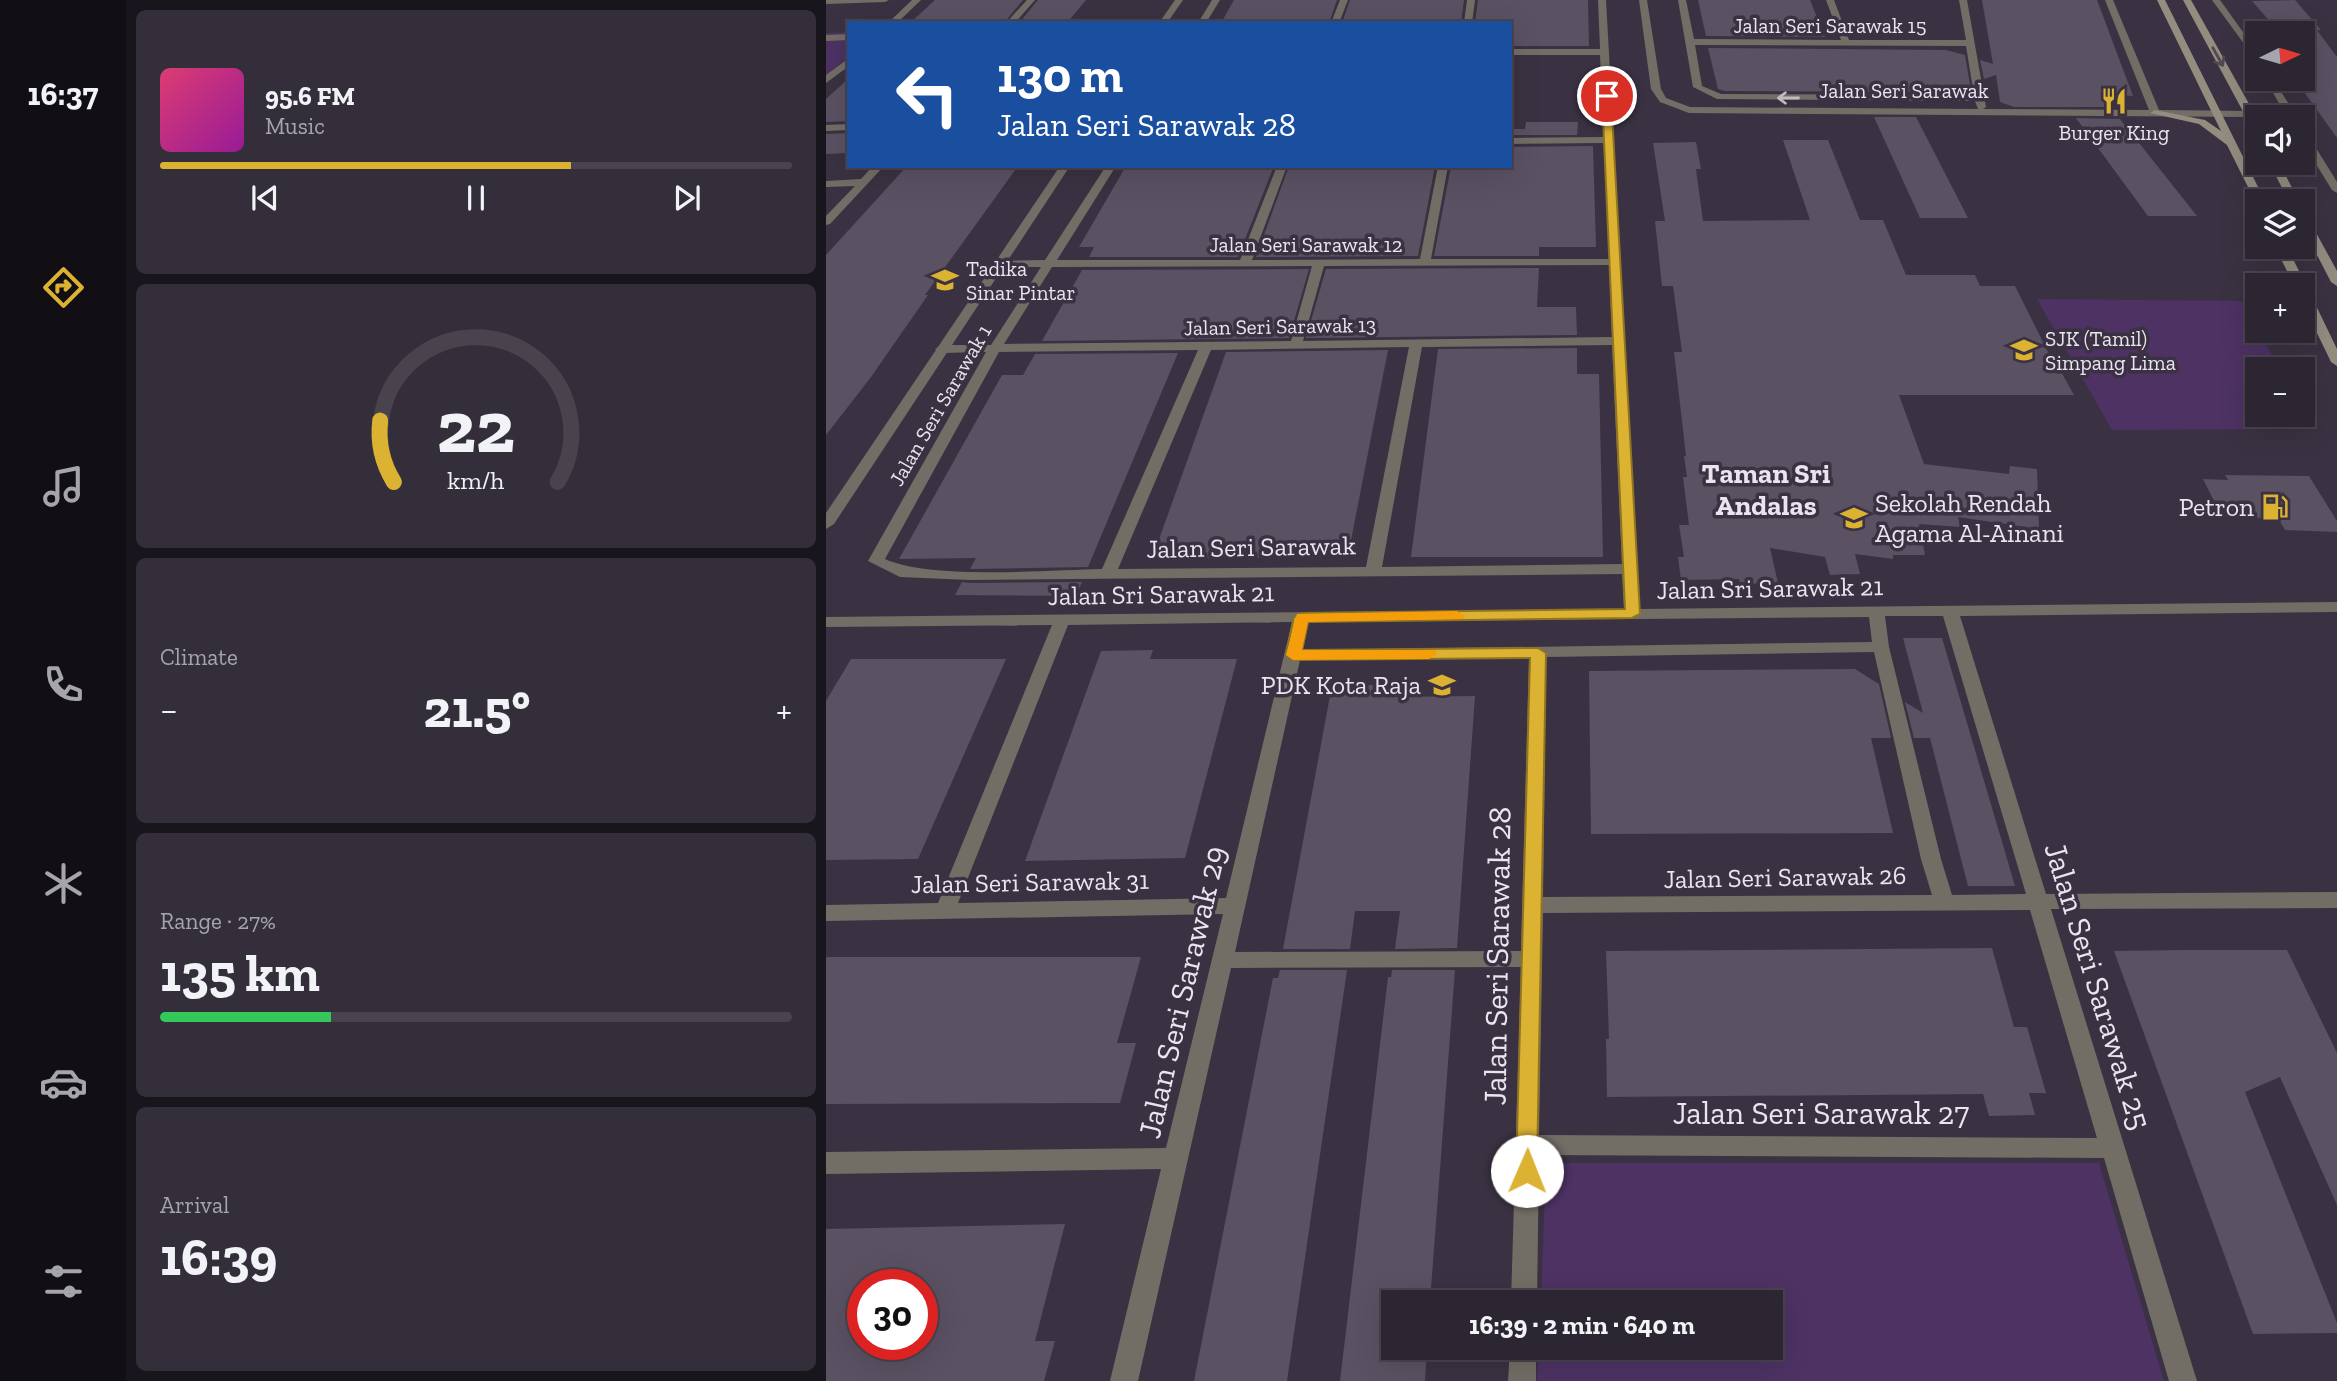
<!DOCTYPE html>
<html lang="en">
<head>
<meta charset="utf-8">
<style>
	:root { --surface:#2c2632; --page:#342e3a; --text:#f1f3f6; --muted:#a6a5ac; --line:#48434d; --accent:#dcb233 }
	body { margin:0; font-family:"Zilla Slab",serif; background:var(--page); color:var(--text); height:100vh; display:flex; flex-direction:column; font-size:26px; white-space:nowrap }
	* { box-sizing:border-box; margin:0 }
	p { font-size:23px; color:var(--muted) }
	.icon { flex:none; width:38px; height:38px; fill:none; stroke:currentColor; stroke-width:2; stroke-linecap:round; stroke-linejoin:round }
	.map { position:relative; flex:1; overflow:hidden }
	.details { display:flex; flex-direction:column; gap:10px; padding:10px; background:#18151c; width:700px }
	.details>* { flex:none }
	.banner { position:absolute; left:21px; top:21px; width:665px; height:147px; border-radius:0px; box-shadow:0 7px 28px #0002,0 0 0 2px var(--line); background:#1a4fa0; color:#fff; overflow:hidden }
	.needle { width:46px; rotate:85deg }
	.tools { position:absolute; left:1419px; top:21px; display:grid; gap:14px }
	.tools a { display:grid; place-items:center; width:70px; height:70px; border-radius:0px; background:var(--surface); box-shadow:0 7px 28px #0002,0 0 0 2px var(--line); font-size:35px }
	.speed { position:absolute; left:21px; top:1269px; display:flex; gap:14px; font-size:35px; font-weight:700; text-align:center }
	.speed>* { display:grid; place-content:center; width:91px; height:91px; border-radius:50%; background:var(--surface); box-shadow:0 7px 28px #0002,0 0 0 2px var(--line); line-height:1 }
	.speed .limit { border:10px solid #d22; background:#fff; color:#111 }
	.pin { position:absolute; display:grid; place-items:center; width:60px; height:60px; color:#fff; margin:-30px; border:4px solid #fff; border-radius:50%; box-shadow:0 2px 7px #0007 }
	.me { position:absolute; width:77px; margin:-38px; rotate:1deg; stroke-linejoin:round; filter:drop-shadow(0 0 5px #0008) }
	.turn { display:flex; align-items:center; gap:24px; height:147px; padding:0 35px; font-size:32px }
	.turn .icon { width:91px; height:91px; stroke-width:2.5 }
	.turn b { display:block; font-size:49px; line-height:60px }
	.big { font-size:52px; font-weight:700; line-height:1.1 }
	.details .widget { flex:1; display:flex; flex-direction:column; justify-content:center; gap:10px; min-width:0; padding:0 24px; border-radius:10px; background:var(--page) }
	.details .dial { align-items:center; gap:0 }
	.dial svg { height:182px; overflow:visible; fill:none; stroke:var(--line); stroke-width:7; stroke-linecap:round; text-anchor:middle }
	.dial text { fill:var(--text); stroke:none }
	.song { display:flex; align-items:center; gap:21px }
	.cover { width:84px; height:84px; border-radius:10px; background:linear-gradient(135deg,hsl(340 70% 55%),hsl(300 70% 35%)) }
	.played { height:7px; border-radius:4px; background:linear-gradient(90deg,var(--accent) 65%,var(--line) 65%) }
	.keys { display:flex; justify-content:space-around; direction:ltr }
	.heat { display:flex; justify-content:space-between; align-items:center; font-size:38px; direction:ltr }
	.charge { height:10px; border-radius:5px; background:linear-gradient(90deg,#34c759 27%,var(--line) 0) }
	.trip { position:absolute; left:555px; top:1290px; width:402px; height:70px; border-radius:0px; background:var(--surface); box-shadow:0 7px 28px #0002,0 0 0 2px var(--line); font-weight:700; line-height:70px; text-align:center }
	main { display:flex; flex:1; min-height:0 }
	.dock { display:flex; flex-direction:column; width:126px; justify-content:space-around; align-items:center; background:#120f14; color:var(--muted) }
	.dock .icon { width:49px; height:49px }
	.dock .current { color:var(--accent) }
	.dock b { font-size:32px; color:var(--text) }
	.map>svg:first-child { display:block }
</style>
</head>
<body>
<main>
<nav class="dock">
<b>16:37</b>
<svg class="icon current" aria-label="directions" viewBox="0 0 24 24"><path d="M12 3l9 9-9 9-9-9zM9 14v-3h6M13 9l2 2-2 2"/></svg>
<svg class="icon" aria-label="music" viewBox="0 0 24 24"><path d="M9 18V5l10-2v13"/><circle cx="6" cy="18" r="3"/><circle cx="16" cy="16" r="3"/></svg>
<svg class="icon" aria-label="phone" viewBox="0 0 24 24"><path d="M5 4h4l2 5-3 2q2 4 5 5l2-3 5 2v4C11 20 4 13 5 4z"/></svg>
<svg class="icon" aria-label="climate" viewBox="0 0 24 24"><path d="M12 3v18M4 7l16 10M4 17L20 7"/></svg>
<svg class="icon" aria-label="car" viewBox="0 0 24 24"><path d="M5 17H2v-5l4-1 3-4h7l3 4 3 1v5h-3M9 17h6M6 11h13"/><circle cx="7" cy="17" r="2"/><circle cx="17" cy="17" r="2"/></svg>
<svg class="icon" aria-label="filters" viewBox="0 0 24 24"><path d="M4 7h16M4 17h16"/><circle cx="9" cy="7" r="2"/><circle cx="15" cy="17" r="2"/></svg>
</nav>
<section class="details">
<div class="widget">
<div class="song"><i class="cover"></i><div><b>95.6 FM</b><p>Music</p></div></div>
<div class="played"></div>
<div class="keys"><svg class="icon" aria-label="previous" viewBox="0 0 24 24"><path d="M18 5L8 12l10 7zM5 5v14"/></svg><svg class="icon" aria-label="pause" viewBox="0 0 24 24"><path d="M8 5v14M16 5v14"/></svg><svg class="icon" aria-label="next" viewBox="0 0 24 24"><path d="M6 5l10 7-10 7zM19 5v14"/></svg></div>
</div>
<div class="widget dial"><svg viewBox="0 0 100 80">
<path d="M14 69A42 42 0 1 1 86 69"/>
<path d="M14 69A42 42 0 0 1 8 42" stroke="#dcb233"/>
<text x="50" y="56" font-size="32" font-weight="700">22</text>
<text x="50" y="72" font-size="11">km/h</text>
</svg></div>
<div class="widget"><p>Climate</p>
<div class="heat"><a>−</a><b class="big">21.5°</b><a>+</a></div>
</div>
<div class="widget"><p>Range · 27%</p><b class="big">135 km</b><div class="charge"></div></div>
<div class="widget"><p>Arrival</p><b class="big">16:39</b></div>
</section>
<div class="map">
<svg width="1511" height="1381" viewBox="0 0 1511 1381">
	<rect width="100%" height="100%" fill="#3a3242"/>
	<g fill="#4d3263">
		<path d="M23 32V56L0 76V33Z"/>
		<path d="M1211 299 1416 301 1454 369H1432V415H1477V412L1486 429 1286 430Z"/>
		<path d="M720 1163H1273L1338 1381H711L713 1348H945V1302H715Z"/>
	</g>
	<g fill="#5a5163" fill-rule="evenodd">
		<path d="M109 0H197L178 23H84Z"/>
		<path d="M212 0H260L241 23H193Z"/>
		<path d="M408 0H511L503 23H395Z"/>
		<path d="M524 0H638L635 23H516Z"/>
		<path d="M652 0H762L763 46H684V23H649Z"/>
		<path d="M872 0H984L999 37 880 36Z"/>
		<path d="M1156 0H1271L1307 96 1274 94 1285 107H1188L1174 102 1170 75 1158 79 1154 60 1167 64Z"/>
		<path d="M1469 0 1495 30H1491L1511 57V138L1476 89 1485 90 1477 79V33H1454L1426 1Z"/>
		<path d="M882 48 1120 50 1139 55 1144 85 1125 92 899 91 892 89Z"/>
		<path d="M23 78V121L0 122V99Z"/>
		<path d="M1048 117H1090L1142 218H1094Z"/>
		<path d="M1250 118 1294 119 1371 216H1322Z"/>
		<path d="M700 122H752L751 135H684V129H699Z"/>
		<path d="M23 133V153L0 154V134Z"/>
		<path d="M957 140H1002L1034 220H1057L1080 275H1149L1154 286H1189L1230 368H1233L1248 395H1073L1098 464 1183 474 1184 466 1211 469 1213 529 1132 517 1134 527 1093 524 1099 555H1067V559L1029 554 1034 574 1004 575 999 557 944 548 952 583 914 584 913 579 855 580 852 557H858L853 525H863L857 477H861L858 456H860L848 352H856L847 286H836L829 221H839L827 143 870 142 875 169H870L877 221 984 220Z"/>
		<path d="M767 146 770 247H713V256H608L625 166H684V147Z"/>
		<path d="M81 166H192L99 295H102L45 377 0 435V255Z"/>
		<path d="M300 166H448L412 257H263L268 247H253Z"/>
		<path d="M463 166H609L592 256 430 257Z"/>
		<path d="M713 268 711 307H750L751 335 480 338 500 269Z"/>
		<path d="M483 269 463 338 216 341 256 270Z"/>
		<path d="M751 348V374H773L777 557H585L612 349Z"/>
		<path d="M562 350 522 556 326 559 400 352Z"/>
		<path d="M352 353 262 567 144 569 150 558 73 559 176 375H197L209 354Z"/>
		<path d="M1399 475 1483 476 1511 521V532L1459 530 1452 518 1396 517 1377 479 1402 480Z"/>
		<path d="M136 582 144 583 256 582 250 596 129 595Z"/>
		<path d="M1077 638H1116L1189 886H1142L1104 738H1088L1079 702 1097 713Z"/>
		<path d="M327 650 324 659H411L359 858 199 861 275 651Z"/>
		<path d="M25 659H180L92 859 0 860V701Z"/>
		<path d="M1029 669 1053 684 1065 738H1045L1067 833 765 834 763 671Z"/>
		<path d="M506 685H567L565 697 649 696 631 948 569 949 574 911H529L524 949H457Z"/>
		<path d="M1166 948 1188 1027H1201L1220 1093H1203L1209 1115 1163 1116 1157 1094 781 1097 780 1039H783L780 951Z"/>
		<path d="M1359 950H1461L1511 1053V1205L1454 1077 1419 1092 1511 1323V1333L1427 1334 1288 951Z"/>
		<path d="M0 957H315L291 1043H310L294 1103 0 1104Z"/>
		<path d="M454 970H521L461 1381H368L447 978H452Z"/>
		<path d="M566 970H629L604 1302H567V1348H601L599 1381H514L562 977H565Z"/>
		<path d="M239 1224 209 1341H229L218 1381H0V1229ZM37 1284H96V1344H37Z"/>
	</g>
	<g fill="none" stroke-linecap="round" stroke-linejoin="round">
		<g fill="#726e66" fill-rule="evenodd">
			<path d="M0 0H63L59 2 0 4Z"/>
			<path d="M86 0H95L71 23H62Z"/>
			<path d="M201 0H209L189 23H180Z"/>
			<path d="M386 0H394L380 23H372Z"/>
			<path d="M514 0H522L513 23H505Z"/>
			<path d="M641 0H649L646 23H638Z"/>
			<path d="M772 0H780L814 609 1511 602V612L1134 616 1220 894 1511 892V908L1225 909 1371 1381H1343L1278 1158 713 1155 711 1302H685L695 967 405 968 312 1381H284L335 1169 0 1174V1152L340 1148 397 914 0 921V905L112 903 226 625 0 627V617L798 609 796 574 144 580 74 577 42 561 160 352 115 353 109 349 115 345H165L215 267H172L166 264 172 261 219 260 280 166H290L231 260H414L451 166H461L426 260 594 259 612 166H622L605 259H783L778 143 684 144V138L778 137 774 55H684V49H774ZM783 265 786 337 477 341 498 266ZM486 266 465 341 178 344 226 267ZM786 345 796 564 556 567 596 347ZM583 347 540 567 292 569 385 350ZM372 350 276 569C222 570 104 580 59 559L173 352ZM1059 616H1117L1200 894 1126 895 1115 859 1063 647ZM1043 617 1046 642 477 650 483 622ZM466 622 400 898 132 903 242 625ZM1048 652 1095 859 1106 895 717 897 720 657ZM703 657 695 951 409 952 474 660ZM1204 910 1271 1138 713 1135 717 913Z"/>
			<path d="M813 0H821L835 89 840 98 864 107 1152 109 1149 101 891 99 867 87 852 0H860L868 39 1015 40 1000 0H1008L1023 40H1140L1133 0H1141L1160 107 1157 109 1323 110 1279 0H1287L1333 110 1424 111 1429 114 1424 117 863 113 834 102 825 89ZM869 45 1140 46 1148 95 895 94 876 86Z"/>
			<path d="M1386 0H1394L1432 53V63Z"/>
			<path d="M23 34V40L0 41V35Z"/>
			<path d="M23 58V66L0 83V75Z"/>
			<path d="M1439 79H1447L1471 117H1461Z"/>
			<path d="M23 124V130L0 131V125Z"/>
			<path d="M1477 132 1482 135 1511 182V193L1506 190 1477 143Z"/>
			<path d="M47 166H58L4 224 0 225V216L29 186 0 187V181L35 179Z"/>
			<path d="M684 1348H710V1381H682Z"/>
		</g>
		<g fill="#726e66" fill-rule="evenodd">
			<path d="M349 0H357L341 23H333Z"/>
			<path d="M234 166H244L8 524 0 529V513Z"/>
		</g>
		<g fill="#938d80" fill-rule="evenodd">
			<path d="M1331 0H1339L1439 201H1432V204L1429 201 1401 145 1373 124 1324 113 1329 110 1379 120 1395 131Z"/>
			<path d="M1357 0H1365L1432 120V133L1427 130Z"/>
			<path d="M1443 163H1453L1473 201H1463Z"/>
			<path d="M1477 215 1482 218 1511 271V286L1505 282 1477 228Z"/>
			<path d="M1449 247H1461L1480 285 1478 288 1483 291 1511 349V366L1505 362 1477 304V285H1468Z"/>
		</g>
	</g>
	<defs><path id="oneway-shaft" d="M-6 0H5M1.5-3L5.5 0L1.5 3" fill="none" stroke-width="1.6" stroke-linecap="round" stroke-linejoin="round" transform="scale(1.75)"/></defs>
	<use stroke="#504952" href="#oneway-shaft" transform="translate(1392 57) rotate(61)"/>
	<use stroke="#bfbbbf" href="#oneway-shaft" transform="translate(962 98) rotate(-180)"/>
	<path fill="#dcb233" stroke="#8f7421" stroke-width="2" d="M781 93 785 96 814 614 806 618 482 622 476 650 712 648 720 653 711 1171 708 1178 701 1181 693 1178 690 1171 704 658 467 660 460 655 468 617 476 613 799 609 776 96Z"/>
	<path fill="#f59e0b" d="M631 611 639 616 637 619 482 622 476 650H609L611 654 603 659 467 660 460 655 471 614Z"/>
	<defs>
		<g id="restaurant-bare" transform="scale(2.1)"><path d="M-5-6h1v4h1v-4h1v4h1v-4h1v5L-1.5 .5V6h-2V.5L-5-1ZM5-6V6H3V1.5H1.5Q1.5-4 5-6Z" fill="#dcb233" stroke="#3a3242" stroke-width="2.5" paint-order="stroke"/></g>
		<g id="school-bare" transform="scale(2.1)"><path d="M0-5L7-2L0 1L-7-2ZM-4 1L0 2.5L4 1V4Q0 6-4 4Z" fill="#dcb233" stroke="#3a3242" stroke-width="2.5" paint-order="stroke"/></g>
		<g id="fuel-bare" transform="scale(2.1)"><path d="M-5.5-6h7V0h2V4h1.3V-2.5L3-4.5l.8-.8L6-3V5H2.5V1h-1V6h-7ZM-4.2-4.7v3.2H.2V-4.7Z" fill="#dcb233" stroke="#3a3242" stroke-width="2.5" paint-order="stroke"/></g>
	</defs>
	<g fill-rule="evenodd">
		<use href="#restaurant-bare" x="1288" y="101"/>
		<use href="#school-bare" x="119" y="280"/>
		<use href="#school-bare" x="1198" y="350"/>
		<use href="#fuel-bare" x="1449" y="507"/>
		<use href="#school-bare" x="1028" y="518"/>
		<use href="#school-bare" x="616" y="685"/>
	</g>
	<g text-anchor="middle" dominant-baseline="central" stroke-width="7" stroke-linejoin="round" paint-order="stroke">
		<g font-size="21" fill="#e9e4ef" stroke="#3a3242">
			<text x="1004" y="25">Jalan Seri Sarawak 15</text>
			<text x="1078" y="90">Jalan Seri Sarawak</text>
			<text x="480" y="244">Jalan Seri Sarawak 12</text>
			<text transform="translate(454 326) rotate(-1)">Jalan Seri Sarawak 13</text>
			<text transform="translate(114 405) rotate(-60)">Jalan Seri Sarawak 1</text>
		</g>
		<g font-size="21" fill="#e9e4ef" stroke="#3a3242" text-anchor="start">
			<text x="1288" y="132" text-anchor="middle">Burger King</text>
			<text x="140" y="268">Tadika<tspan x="140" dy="24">Sinar Pintar</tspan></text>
			<text x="1219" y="338">SJK (Tamil)<tspan x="1219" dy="24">Simpang Lima</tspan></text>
		</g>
		<g font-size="26" fill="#e9e4ef" stroke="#3a3242" text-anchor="end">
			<text x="1049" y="503" text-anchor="start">Sekolah Rendah<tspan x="1049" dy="30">Agama Al-Ainani</tspan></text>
			<text x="1428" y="507">Petron</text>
			<text x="595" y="685">PDK Kota Raja</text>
		</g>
		<g font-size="26" fill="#e9e4ef" stroke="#3a3242">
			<text transform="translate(425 547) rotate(-1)">Jalan Seri Sarawak</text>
			<text transform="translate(944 588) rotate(-1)">Jalan Sri Sarawak 21</text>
			<text transform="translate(335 594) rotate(-1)">Jalan Sri Sarawak 21</text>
			<text transform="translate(959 877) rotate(-1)">Jalan Seri Sarawak 26</text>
			<text transform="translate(204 882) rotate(-1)">Jalan Seri Sarawak 31</text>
		</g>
		<g font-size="28" font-weight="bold" fill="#e9e4ef" stroke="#3a3242">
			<text x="940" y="473">Taman Sri<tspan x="940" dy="32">Andalas</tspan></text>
		</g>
		<g font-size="32" fill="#e9e4ef" stroke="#3a3242">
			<text transform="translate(671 956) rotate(-89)">Jalan Seri Sarawak 28</text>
			<text transform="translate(1272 986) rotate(73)">Jalan Seri Sarawak 25</text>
			<text transform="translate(356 992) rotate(-77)">Jalan Seri Sarawak 29</text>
			<text x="995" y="1113">Jalan Seri Sarawak 27</text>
		</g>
	</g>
</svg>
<div class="tools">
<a><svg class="needle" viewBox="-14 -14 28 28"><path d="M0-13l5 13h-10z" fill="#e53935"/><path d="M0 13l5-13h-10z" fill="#a6a5ac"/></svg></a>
<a><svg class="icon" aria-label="sound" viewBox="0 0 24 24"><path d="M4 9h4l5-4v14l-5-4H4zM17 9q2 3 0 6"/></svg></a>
<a><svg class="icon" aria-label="layers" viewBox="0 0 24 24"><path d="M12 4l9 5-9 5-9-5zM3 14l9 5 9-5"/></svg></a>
<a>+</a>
<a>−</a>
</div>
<div class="speed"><div class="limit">30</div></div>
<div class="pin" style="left:781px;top:96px;background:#d93025"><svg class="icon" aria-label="arrive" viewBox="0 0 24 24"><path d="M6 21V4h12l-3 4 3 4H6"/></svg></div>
<svg class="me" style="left:701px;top:1171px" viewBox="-20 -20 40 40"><circle r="19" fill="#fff"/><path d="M0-13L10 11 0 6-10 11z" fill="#dcb233"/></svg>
<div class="trip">16:39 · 2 min · 640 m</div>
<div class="banner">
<div class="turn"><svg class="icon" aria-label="left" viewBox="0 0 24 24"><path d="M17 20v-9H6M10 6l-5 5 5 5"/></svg><div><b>130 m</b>Jalan Seri Sarawak 28</div></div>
</div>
</div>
</main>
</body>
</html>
